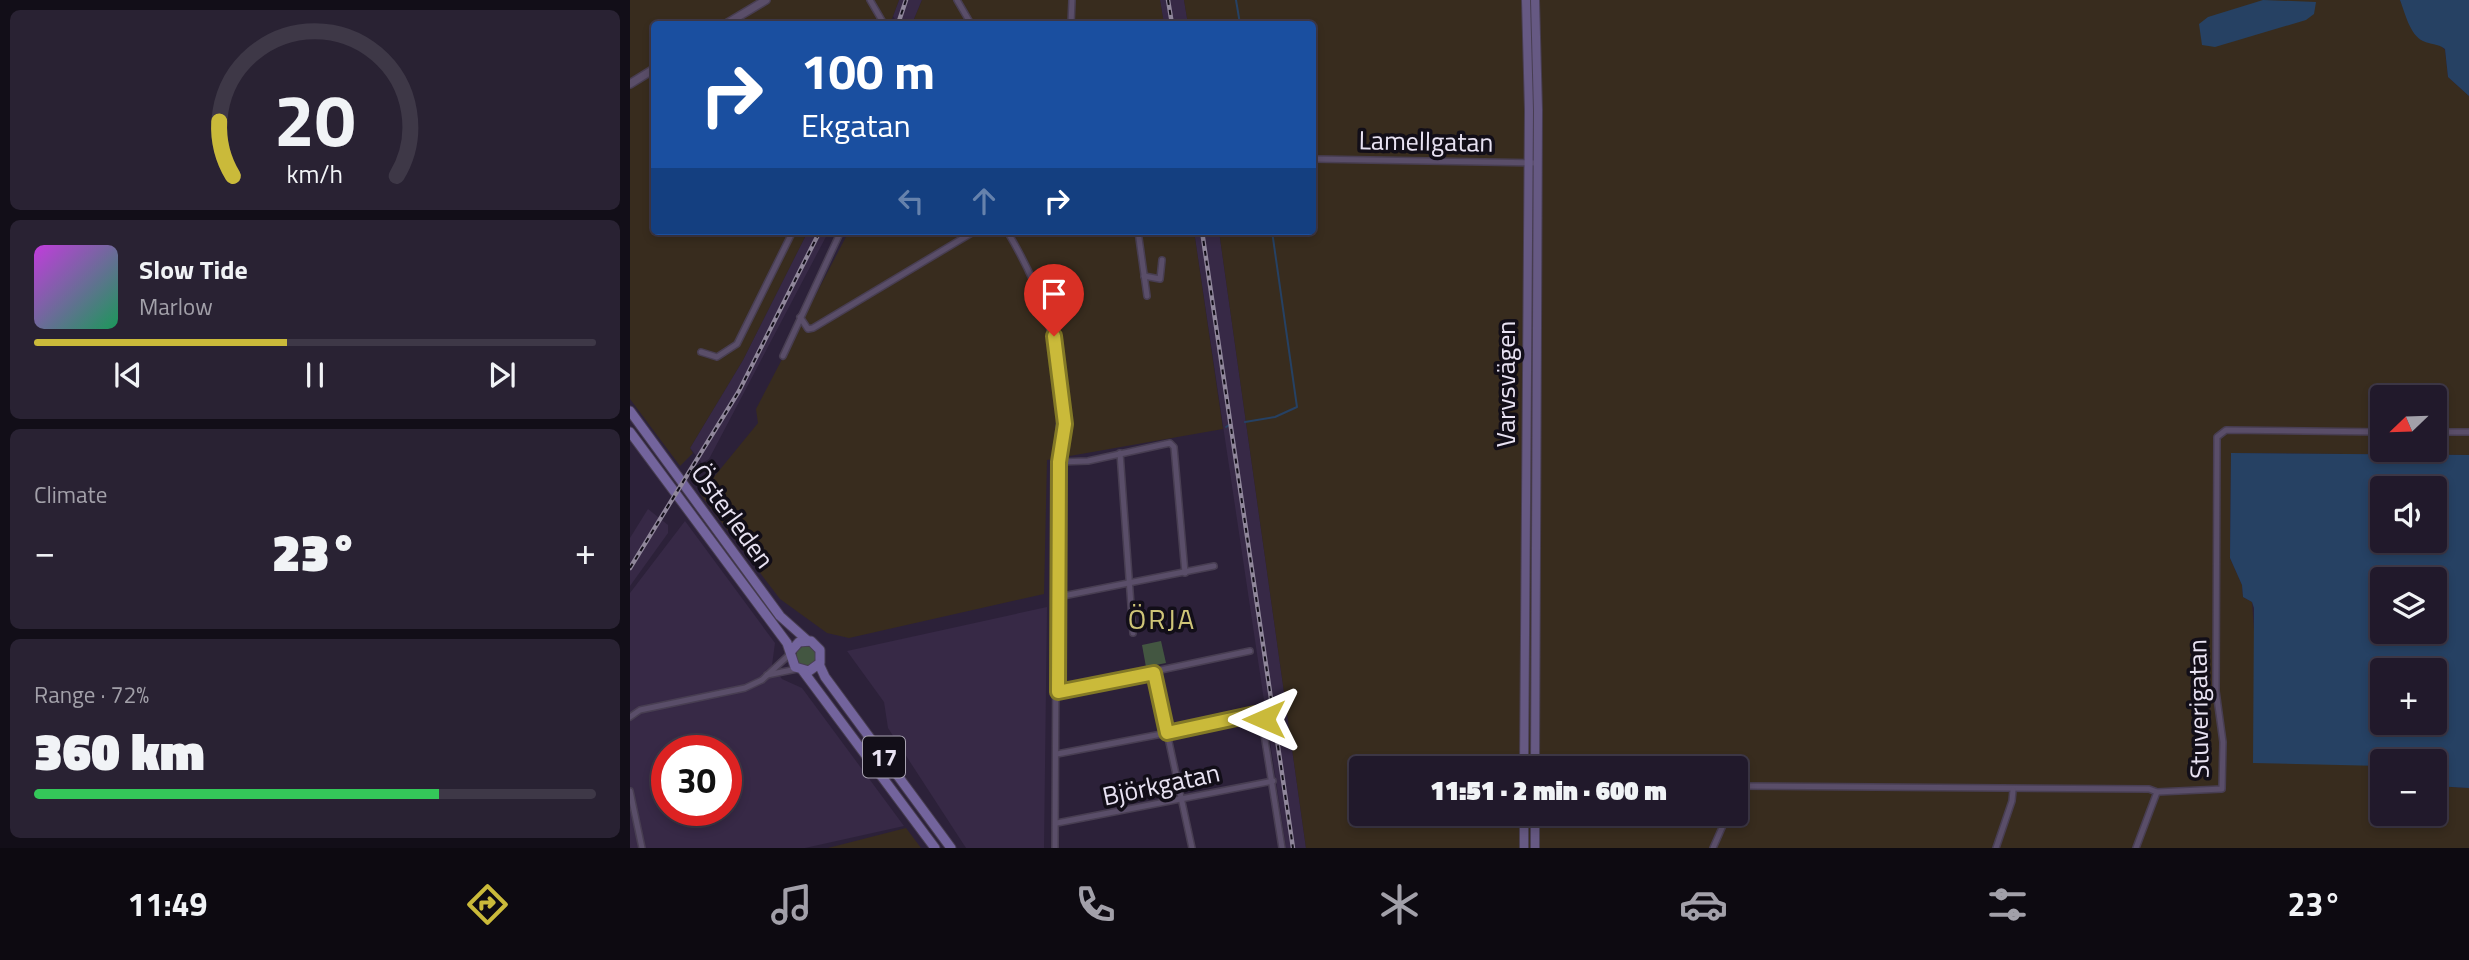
<!DOCTYPE html>
<html lang="en">
<head>
<meta charset="utf-8">
<style>
	:root { --surface:#21192b; --page:#292233; --text:#f1f3f6; --muted:#a2a0a9; --line:#3e3847; --accent:#caba3a }
	body { margin:0; font-family:"Titillium Web",sans-serif; background:var(--page); color:var(--text); height:100vh; display:flex; flex-direction:column; font-size:26px; white-space:nowrap }
	* { box-sizing:border-box; margin:0 }
	p { font-size:23px; color:var(--muted) }
	.icon { flex:none; width:38px; height:38px; fill:none; stroke:currentColor; stroke-width:2; stroke-linecap:round; stroke-linejoin:round }
	.map { position:relative; flex:1; overflow:hidden }
	.sheet { display:flex; flex-direction:column; gap:10px; padding:10px; background:#120e18; width:630px }
	.sheet>* { flex:none }
	.guide { position:absolute; left:21px; top:21px; width:665px; height:214px; border-radius:7px; box-shadow:0 4px 10px #0003,0 0 0 2px var(--line); background:#1a4fa0; color:#fff; overflow:hidden }
	.needle { width:46px; rotate:247deg }
	.tools { position:absolute; left:1740px; top:385px; display:grid; gap:14px }
	.tools a { display:grid; place-items:center; width:77px; height:77px; border-radius:7px; background:var(--surface); box-shadow:0 4px 10px #0003,0 0 0 2px var(--line); font-size:35px }
	.speed { position:absolute; left:21px; top:735px; display:flex; gap:14px; font-size:35px; font-weight:700; text-align:center }
	.speed>* { display:grid; place-content:center; width:91px; height:91px; border-radius:50%; background:var(--surface); box-shadow:0 4px 10px #0003,0 0 0 2px var(--line); line-height:1 }
	.speed .limit { border:10px solid #d22; background:#fff; color:#111 }
	.pin { position:absolute; display:grid; place-items:center; width:60px; height:60px; color:#fff; margin:-72px -30px; border-radius:50% 50% 50% 0; rotate:-45deg; box-shadow:0 0 7px #0007 }
	.pin .icon { rotate:45deg }
	.me { position:absolute; width:77px; margin:-38px; rotate:270deg; stroke-linejoin:round; filter:drop-shadow(0 0 5px #0008) }
	.turn { display:flex; align-items:center; gap:24px; height:147px; padding:0 35px; font-size:32px }
	.turn .icon { width:91px; height:91px; stroke-width:2.5 }
	.turn b { display:block; font-size:49px; line-height:60px }
	.lanes { display:flex; align-items:center; height:66px; padding:0 35px; background:#0003; justify-content:center; gap:35px; direction:ltr }
	.lanes .off { opacity:.35 }
	.big { font-size:52px; font-weight:800; line-height:1.1 }
	.sheet .card { flex:1; display:flex; flex-direction:column; justify-content:center; gap:10px; min-width:0; padding:0 24px; border-radius:10px; background:var(--page) }
	.sheet .dial { align-items:center; gap:0 }
	.dial svg { height:182px; overflow:visible; fill:none; stroke:var(--line); stroke-width:7; stroke-linecap:round; text-anchor:middle }
	.dial text { fill:var(--text); stroke:none }
	.song { display:flex; align-items:center; gap:21px }
	.cover { width:84px; height:84px; border-radius:10px; background:linear-gradient(135deg,hsl(290 70% 55%),hsl(150 70% 35%)) }
	.played { height:7px; border-radius:4px; background:linear-gradient(90deg,var(--accent) 45%,var(--line) 45%) }
	.keys { display:flex; justify-content:space-around; direction:ltr }
	.heat { display:flex; justify-content:space-between; align-items:center; font-size:38px; direction:ltr }
	.charge { height:10px; border-radius:5px; background:linear-gradient(90deg,#34c759 72%,var(--line) 0) }
	.trip { position:absolute; left:719px; top:756px; width:399px; height:70px; border-radius:7px; background:var(--surface); box-shadow:0 4px 10px #0003,0 0 0 2px var(--line); font-weight:800; line-height:70px; text-align:center }
	.tab-bar { display:flex; height:112px; justify-content:space-around; align-items:center; background:#0d0a11; color:var(--muted) }
	.tab-bar .icon { width:49px; height:49px }
	.tab-bar .active { color:var(--accent) }
	.tab-bar b { font-size:32px; color:var(--text) }
	main { display:flex; flex:1; min-height:0 }
	.map>svg:first-child { display:block }
</style>
</head>
<body>
<main>
<section class="sheet">
<div class="card dial"><svg viewBox="0 0 100 80">
<path d="M14 69A42 42 0 1 1 86 69"/>
<path d="M14 69A42 42 0 0 1 8 45" stroke="#caba3a"/>
<text x="50" y="56" font-size="32" font-weight="700">20</text>
<text x="50" y="72" font-size="11">km/h</text>
</svg></div>
<div class="card">
<div class="song"><i class="cover"></i><div><b>Slow Tide</b><p>Marlow</p></div></div>
<div class="played"></div>
<div class="keys"><svg class="icon" aria-label="previous" viewBox="0 0 24 24"><path d="M18 5L8 12l10 7zM5 5v14"/></svg><svg class="icon" aria-label="pause" viewBox="0 0 24 24"><path d="M8 5v14M16 5v14"/></svg><svg class="icon" aria-label="next" viewBox="0 0 24 24"><path d="M6 5l10 7-10 7zM19 5v14"/></svg></div>
</div>
<div class="card"><p>Climate</p>
<div class="heat"><a>−</a><b class="big">23°</b><a>+</a></div>
</div>
<div class="card"><p>Range · 72%</p><b class="big">360 km</b><div class="charge"></div></div>
</section>
<div class="map">
<svg width="1839" height="848" viewBox="0 0 1839 848">
	<rect width="100%" height="100%" fill="#2c2139"/>
	<g fill="#372946" fill-rule="evenodd">
		<path d="M269 0H292L282 24H268L263 16Z"/>
		<path d="M530 0H554L558 24H534Z"/>
		<path d="M178 231H199L79 459 72 463 60 448 113 360Z"/>
		<path d="M564 231H589L676 848H656Z"/>
		<path d="M18 509 38 525V533L0 586V538Z"/>
		<path d="M55 521 145 643 142 665 152 679 172 688 274 826 175 848H0V593ZM37 751H96V810H37Z"/>
		<path d="M417 607 414 848H336L258 728 254 702 217 651Z"/>
	</g>
	<g fill="#382c1e" fill-rule="evenodd">
		<path d="M0 0H269L260 24H24V231H178L113 360 60 448 63 453 50 466 0 399Z"/>
		<path d="M292 0H530L534 24H282Z"/>
		<path d="M554 0H1770L1785 34 1791 40 1809 44 1815 50 1818 77 1839 96V455L1601 453 1600 558 1612 585 1613 597 1622 602 1624 630 1716 764 1752 766V814H1804V786L1839 788V848H676L589 231H682V24H558ZM1752 397H1804V450H1752ZM732 768H1106V814H732Z"/>
		<path d="M219 231H564L593 429 417 460 414 594 219 638 197 633 150 599 70 494 128 423 126 409Z"/>
		<path d="M276 828 291 848H198Z"/>
	</g>
	<g fill="#435641">
		<path d="M531 641 536 663 516 667 512 645Z"/>
		<circle cx="176" cy="656" r="10"/>
	</g>
	<g fill="#264163" fill-rule="evenodd">
		<path d="M1633 0 1686 2 1684 14 1676 20 1585 47 1572 45 1569 24 1578 17Z"/>
		<path d="M1770 0H1839V96L1818 77 1815 49C1807 43 1801 45 1793 41 1780 35 1775 13 1770 0Z"/>
		<path d="M1601 453 1839 455V788L1804 786V761H1752V766L1623 763 1624 608 1622 602 1613 597 1612 585 1600 558ZM1752 488H1804V541H1752ZM1752 579H1804V632H1752ZM1752 670H1804V723H1752Z"/>
	</g>
	<g fill="none" stroke-linecap="round" stroke-linejoin="round">
		<g stroke="#264163" stroke-width="2">
			<path d="M606 0 610 24"/>
			<path d="M615 422 645 417 667 407 642 231"/>
			<path d="M596 427 599 425"/>
		</g>
		<g stroke="#483e52" stroke-width="8">
			<g id="minor">
				<path d="M240 0 254 24"/>
				<path d="M327 0 341 24"/>
				<path d="M441 24 442 0"/>
				<path d="M684 159 907 163"/>
				<path d="M377 231C411 288 426 334 432 400 433 420 437 439 430 459"/>
				<path d="M508 231 517 296"/>
				<path d="M514 276 530 279 532 260"/>
				<path d="M170 317 178 329 183 328 345 231"/>
				<path d="M71 352 87 357 107 344 163 231"/>
				<path d="M153 356 211 231"/>
				<path d="M1804 432H1839"/>
				<path d="M490 453 503 633"/>
				<path d="M429 462 458 461 540 443 544 447 555 573"/>
				<path d="M428 597 584 566"/>
				<path d="M524 673 562 848"/>
				<path d="M137 675 167 669"/>
				<path d="M427 692 620 651"/>
				<path d="M0 717 10 710 115 688 132 680 161 653"/>
				<path d="M427 754 631 715 652 848"/>
				<path d="M1106 786 1519 789 1527 792 1592 789 1593 742 1586 691 1587 437 1596 430 1752 432"/>
				<path d="M0 791 12 848"/>
				<path d="M1106 796 1110 786"/>
				<path d="M427 823 643 781"/>
				<path d="M425 848 427 450 432 400"/>
				<path d="M1083 848 1098 814"/>
				<path d="M1366 848 1382 801 1383 790"/>
				<path d="M1506 848 1527 792"/>
			</g>
		</g>
		<g stroke="#483e52" stroke-width="10">
			<g id="tertiary">
				<path d="M96 24 136 0"/>
				<path d="M0 84 24 69"/>
			</g>
		</g>
		<g stroke="#483e52" stroke-width="10">
			<g id="secondary">
				<path d="M894 768 899 110 896 0"/>
				<path d="M905 768 908 110 905 0"/>
				<path d="M894 848V814"/>
				<path d="M905 848V814"/>
			</g>
		</g>
		<g stroke="#483e52" stroke-width="11">
			<g id="primary">
				<path d="M0 411 150 616 178 641"/>
				<path d="M0 432 157 643 165 667 179 671 190 663V650L181 641 169 642 161 651"/>
				<path d="M189 664 195 677 321 848"/>
				<path d="M173 671 305 848"/>
			</g>
		</g>
		<use href="#minor" stroke="#5a4e69" stroke-width="5"/>
		<use href="#tertiary" stroke="#5a4e69" stroke-width="7"/>
		<use href="#secondary" stroke="#665983" stroke-width="8"/>
		<use href="#primary" stroke="#73649d" stroke-width="9"/>
		<g stroke="#90879b" stroke-width="4.5">
			<g id="rail">
				<path d="M538 0 542 24"/>
				<path d="M268 24 276 0"/>
				<path d="M572 231 663 848"/>
				<path d="M0 568 109 391 190 231"/>
			</g>
		</g>
		<use href="#rail" stroke="#120e18" stroke-width="2" stroke-dasharray="5" stroke-linecap="butt"/>
	</g>
	<g fill="none" stroke-linecap="round" stroke-linejoin="round">
		<g stroke="#837926" stroke-width="18">
			<path id="route" d="M424 336 435 424 429 462 428 692 524 673 537 733 625 714 634 719"/>
		</g>
		<use href="#route" stroke="#caba3a" stroke-width="12"/>
	</g>
	<g text-anchor="middle" dominant-baseline="central" stroke-width="7" stroke-linejoin="round" paint-order="stroke">
		<rect fill="#120e18" stroke="#a8a2b1" stroke-width="2" x="233" y="736.5" width="42" height="41" rx="5"/>
		<g font-size="24" font-weight="bold" fill="#e8e2f2">
			<text x="254" y="757">17</text>
		</g>
		<g font-size="26" fill="#e8e2f2" stroke="#120e18">
			<text transform="translate(796 141) rotate(1)">Lamellgatan</text>
			<text transform="translate(875 384) rotate(-90)">Varvsvägen</text>
			<text transform="translate(103 516) rotate(54)">Österleden</text>
			<text transform="translate(1568 709) rotate(-91)">Stuverigatan</text>
			<text transform="translate(531 784) rotate(-12)">Björkgatan</text>
		</g>
		<g font-size="28" letter-spacing="2" fill="#cfc577" stroke="#120e18">
			<text x="532" y="618">ÖRJA</text>
		</g>
	</g>
</svg>
<div class="tools">
<a><svg class="needle" viewBox="-14 -14 28 28"><path d="M0-13l5 13h-10z" fill="#e53935"/><path d="M0 13l5-13h-10z" fill="#a2a0a9"/></svg></a>
<a><svg class="icon" aria-label="sound" viewBox="0 0 24 24"><path d="M4 9h4l5-4v14l-5-4H4zM17 9q2 3 0 6"/></svg></a>
<a><svg class="icon" aria-label="layers" viewBox="0 0 24 24"><path d="M12 4l9 5-9 5-9-5zM3 14l9 5 9-5"/></svg></a>
<a>+</a>
<a>−</a>
</div>
<div class="speed"><div class="limit">30</div></div>
<div class="pin" style="left:424px;top:336px;background:#d93025"><svg class="icon" aria-label="arrive" viewBox="0 0 24 24"><path d="M6 21V4h12l-3 4 3 4H6"/></svg></div>
<svg class="me" style="left:634px;top:719px" viewBox="-20 -20 40 40"><path d="M0-17L14 15 0 8-14 15z" fill="#caba3a" stroke="#fff" stroke-width="4"/></svg>
<div class="trip">11:51 · 2 min · 600 m</div>
<div class="guide">
<div class="turn"><svg class="icon" aria-label="right" viewBox="0 0 24 24"><path d="M7 20v-9h11M14 6l5 5-5 5"/></svg><div><b>100 m</b>Ekgatan</div></div>
<div class="lanes"><svg class="icon off" aria-label="left" viewBox="0 0 24 24"><path d="M17 20v-9H6M10 6l-5 5 5 5"/></svg><svg class="icon off" aria-label="ahead" viewBox="0 0 24 24"><path d="M12 20V5M6 11l6-6 6 6"/></svg><svg class="icon" aria-label="right" viewBox="0 0 24 24"><path d="M7 20v-9h11M14 6l5 5-5 5"/></svg></div>
</div>
</div>
</main>
<nav class="tab-bar">
<b>11:49</b>
<svg class="icon active" aria-label="directions" viewBox="0 0 24 24"><path d="M12 3l9 9-9 9-9-9zM9 14v-3h6M13 9l2 2-2 2"/></svg>
<svg class="icon" aria-label="music" viewBox="0 0 24 24"><path d="M9 18V5l10-2v13"/><circle cx="6" cy="18" r="3"/><circle cx="16" cy="16" r="3"/></svg>
<svg class="icon" aria-label="phone" viewBox="0 0 24 24"><path d="M5 4h4l2 5-3 2q2 4 5 5l2-3 5 2v4C11 20 4 13 5 4z"/></svg>
<svg class="icon" aria-label="climate" viewBox="0 0 24 24"><path d="M12 3v18M4 7l16 10M4 17L20 7"/></svg>
<svg class="icon" aria-label="car" viewBox="0 0 24 24"><path d="M5 17H2v-5l4-1 3-4h7l3 4 3 1v5h-3M9 17h6M6 11h13"/><circle cx="7" cy="17" r="2"/><circle cx="17" cy="17" r="2"/></svg>
<svg class="icon" aria-label="filters" viewBox="0 0 24 24"><path d="M4 7h16M4 17h16"/><circle cx="9" cy="7" r="2"/><circle cx="15" cy="17" r="2"/></svg>
<b>23°</b>
</nav>
</body>
</html>
